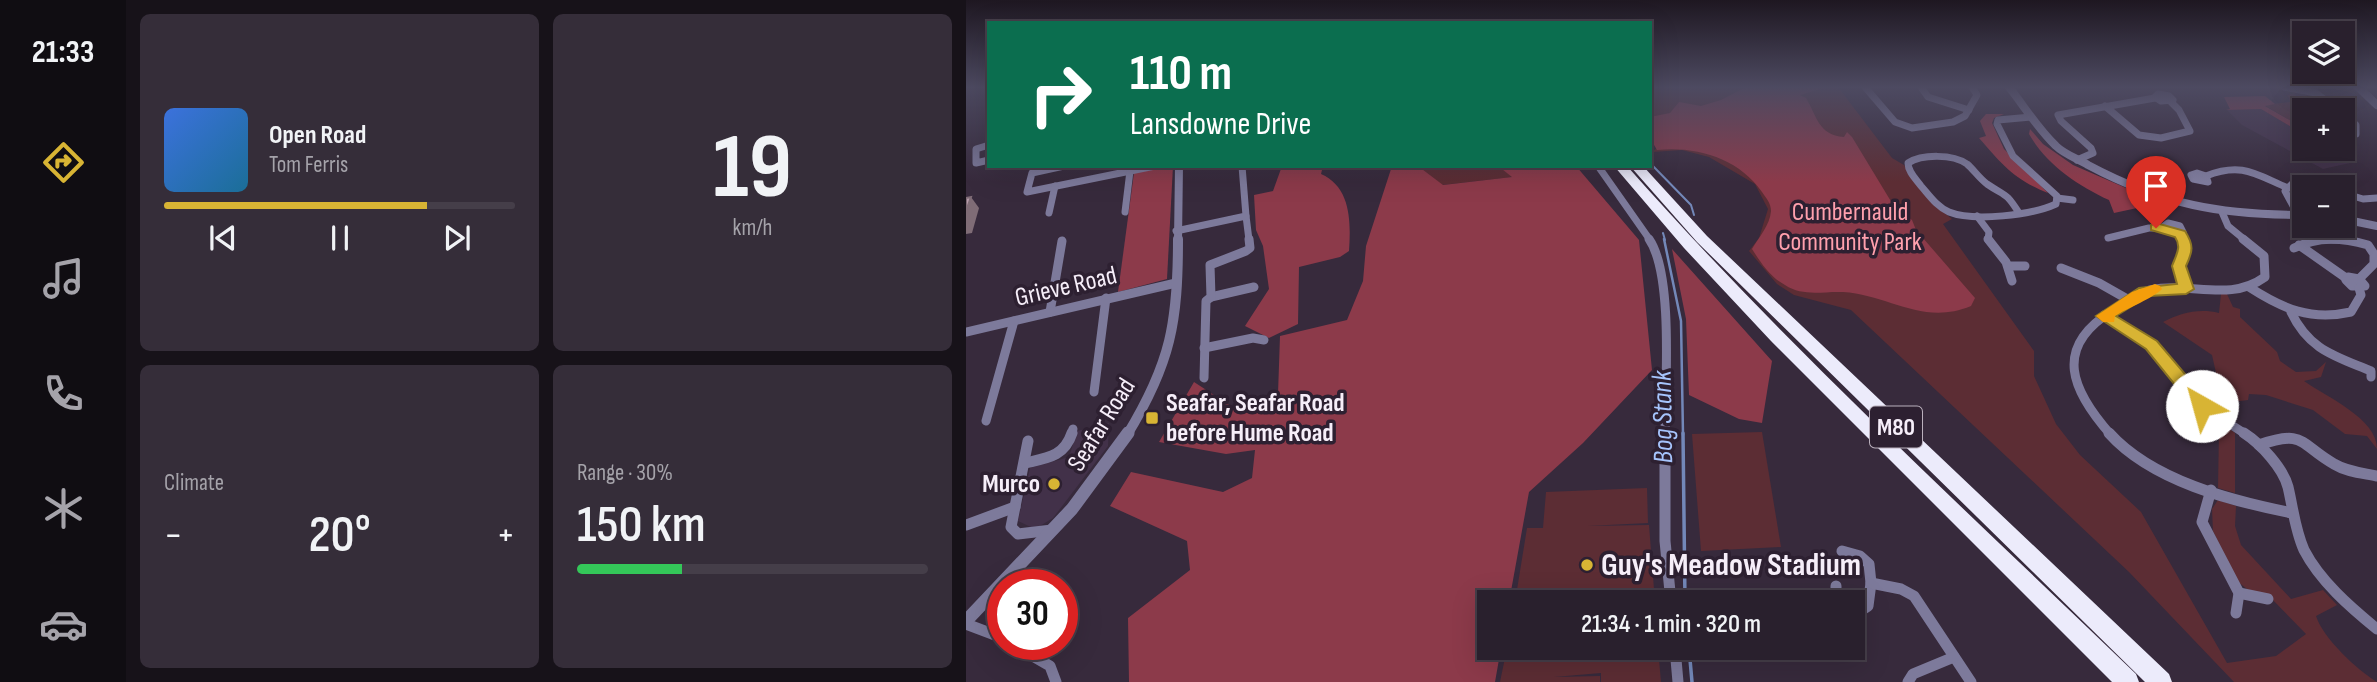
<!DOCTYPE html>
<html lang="en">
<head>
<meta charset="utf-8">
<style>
	:root { --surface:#29202d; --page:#352d39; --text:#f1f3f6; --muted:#a5a3aa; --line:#453e49; --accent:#d8b434 }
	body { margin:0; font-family:"Sofia Sans Condensed",sans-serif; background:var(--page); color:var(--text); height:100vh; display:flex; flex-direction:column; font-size:26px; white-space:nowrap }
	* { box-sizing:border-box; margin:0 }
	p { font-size:23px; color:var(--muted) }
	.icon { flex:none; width:38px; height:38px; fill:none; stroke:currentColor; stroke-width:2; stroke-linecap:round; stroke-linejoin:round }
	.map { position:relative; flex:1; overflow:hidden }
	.details { display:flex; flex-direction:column; gap:14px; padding:14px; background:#171219; width:840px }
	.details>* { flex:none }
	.hud { position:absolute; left:21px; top:21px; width:665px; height:147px; border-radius:0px; box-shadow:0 7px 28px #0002,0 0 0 2px var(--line); background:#0b6e4f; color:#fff; overflow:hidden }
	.controls { position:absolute; left:1326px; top:21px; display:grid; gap:14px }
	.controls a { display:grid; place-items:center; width:63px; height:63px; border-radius:0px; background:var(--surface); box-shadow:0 7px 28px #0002,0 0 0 2px var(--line); font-size:35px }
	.speed { position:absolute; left:21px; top:569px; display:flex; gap:14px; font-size:35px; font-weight:700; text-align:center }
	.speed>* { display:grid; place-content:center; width:91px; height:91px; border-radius:50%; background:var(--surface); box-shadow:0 7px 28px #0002,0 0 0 2px var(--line); line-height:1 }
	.speed .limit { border:10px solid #d22; background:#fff; color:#111 }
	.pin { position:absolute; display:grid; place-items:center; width:60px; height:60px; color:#fff; margin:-72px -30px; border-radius:50% 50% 50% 0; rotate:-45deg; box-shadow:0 0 7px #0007 }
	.pin .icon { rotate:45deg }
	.me { position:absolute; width:77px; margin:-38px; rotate:322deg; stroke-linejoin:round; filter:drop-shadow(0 0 5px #0008) }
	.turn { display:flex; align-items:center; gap:24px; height:147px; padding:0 28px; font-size:32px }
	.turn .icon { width:91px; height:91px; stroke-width:2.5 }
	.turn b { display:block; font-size:49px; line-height:60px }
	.big { font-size:52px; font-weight:600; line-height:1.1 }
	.details .widget { flex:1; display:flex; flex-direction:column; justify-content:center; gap:10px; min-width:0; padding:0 24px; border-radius:10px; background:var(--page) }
	.details .dial { align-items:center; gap:0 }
	.dial b { font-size:91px; line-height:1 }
	.song { display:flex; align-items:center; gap:21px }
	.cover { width:84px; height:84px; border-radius:10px; background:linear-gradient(135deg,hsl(220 70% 55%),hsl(200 70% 35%)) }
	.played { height:7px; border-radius:4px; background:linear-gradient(90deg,var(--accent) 75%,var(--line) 75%) }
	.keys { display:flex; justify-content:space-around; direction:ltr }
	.heat { display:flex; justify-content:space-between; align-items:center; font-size:38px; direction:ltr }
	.charge { height:10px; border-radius:5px; background:linear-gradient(90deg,#34c759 30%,var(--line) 0) }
	.details .tiles { flex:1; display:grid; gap:14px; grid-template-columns:repeat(2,1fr) }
	.trip { position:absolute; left:511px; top:590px; width:388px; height:70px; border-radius:0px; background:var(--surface); box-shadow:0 7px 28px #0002,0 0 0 2px var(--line); font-weight:600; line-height:70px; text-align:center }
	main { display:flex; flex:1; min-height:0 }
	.tabs { display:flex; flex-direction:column; width:126px; justify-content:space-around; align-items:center; background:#100d12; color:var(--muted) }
	.tabs .icon { width:49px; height:49px }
	.tabs .on { color:var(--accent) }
	.tabs b { font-size:32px; color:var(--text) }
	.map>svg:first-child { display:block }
</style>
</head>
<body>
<main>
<nav class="tabs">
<b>21:33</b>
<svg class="icon on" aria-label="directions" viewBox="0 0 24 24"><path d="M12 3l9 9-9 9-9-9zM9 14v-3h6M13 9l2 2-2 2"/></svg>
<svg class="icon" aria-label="music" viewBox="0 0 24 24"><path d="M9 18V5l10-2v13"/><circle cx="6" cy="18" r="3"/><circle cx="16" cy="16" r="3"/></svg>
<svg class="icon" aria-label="phone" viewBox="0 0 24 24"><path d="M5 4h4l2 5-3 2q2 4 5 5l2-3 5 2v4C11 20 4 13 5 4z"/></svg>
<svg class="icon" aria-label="climate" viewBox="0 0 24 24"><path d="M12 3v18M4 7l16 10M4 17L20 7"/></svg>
<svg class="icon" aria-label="car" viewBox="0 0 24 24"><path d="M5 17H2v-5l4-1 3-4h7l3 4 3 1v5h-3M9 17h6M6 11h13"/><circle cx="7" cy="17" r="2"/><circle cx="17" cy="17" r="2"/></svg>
</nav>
<section class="details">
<div class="tiles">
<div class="widget">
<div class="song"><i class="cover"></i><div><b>Open Road</b><p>Tom Ferris</p></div></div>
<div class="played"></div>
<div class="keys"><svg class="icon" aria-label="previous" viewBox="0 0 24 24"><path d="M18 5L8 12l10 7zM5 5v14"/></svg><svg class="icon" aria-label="pause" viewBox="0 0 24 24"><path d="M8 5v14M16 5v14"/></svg><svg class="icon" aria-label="next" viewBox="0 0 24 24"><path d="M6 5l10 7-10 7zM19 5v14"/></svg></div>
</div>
<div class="widget dial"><b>19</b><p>km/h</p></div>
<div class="widget"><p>Climate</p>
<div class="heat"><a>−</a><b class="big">20°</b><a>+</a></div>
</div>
<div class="widget"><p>Range · 30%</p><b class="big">150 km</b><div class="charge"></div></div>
</div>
</section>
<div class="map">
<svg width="1411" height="682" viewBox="0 0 1411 682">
	<rect width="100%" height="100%" fill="#372a3c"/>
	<g fill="#423149">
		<path d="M1295 109 1339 135V149H1361L1384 163 1357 169 1276 125 1261 110Z"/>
		<path d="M143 423 142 446 87 518 69 529 52 521 64 468 103 457 111 431Z"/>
	</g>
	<g fill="#5c2d34">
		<path d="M684 87H872L926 158 938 165 971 207 986 219 977 224 1068 351V376L1090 424 1114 455 1175 512 1261 663 1310 656 1340 634 1305 598 1281 589 1271 581 1247 531 1246 509 1252 500 1270 506 1269 526 1275 545 1325 599 1357 590 1371 605 1350 616C1357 638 1391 670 1411 682H1268L1163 572 885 310 828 295 811 284 783 251 793 238 802 209 789 184 743 157 716 150 686 152 696 144 684 133Z"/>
		<path d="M1328 94 1343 106 1331 108 1339 114V129L1298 105 1325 102 1321 95Z"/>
		<path d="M452 166H532L547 177 476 185Z"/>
		<path d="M1255 294H1261L1267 307 1274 309V317L1311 352 1314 361 1330 372 1350 371 1360 362 1355 377 1338 381C1360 397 1411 418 1411 449L1401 436 1379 434 1347 410 1300 395 1283 394 1282 400 1267 402 1268 422 1251 411 1253 386 1246 355 1197 322C1214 313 1233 308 1253 313Z"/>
		<path d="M1257 424 1269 433V493L1252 488 1253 431Z"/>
		<path d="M796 432 815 547 735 551 726 434Z"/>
		<path d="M681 488 682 523 621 526 683 525 689 602H549L561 528H577L580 492Z"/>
		<path d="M541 648H692L695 682H635V673L588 677 634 676V682H534Z"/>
	</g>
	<g fill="#8c3a4a">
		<path d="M780 87H861L834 95 840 98C851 116 852 135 878 137L881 132 886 137 929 208 946 220 950 230 1009 298 1005 306C957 326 923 295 877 292 857 291 837 297 819 285 804 277 795 263 786 249 793 237 804 225 805 211 805 203 800 198 796 192 772 158 731 146 691 150L684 138V117L704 113 713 102 735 106 755 100Z"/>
		<path d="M1299 96 1309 104 1299 106 1339 129V135L1295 109 1260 110 1264 109 1258 97Z"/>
		<path d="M1020 114H1038L1028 118 1026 123 1038 149 1082 193C1047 179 1036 164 1013 138L1020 136 1014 121Z"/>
		<path d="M1064 129 1077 144 1107 165 1190 201 1185 205 1148 213 1143 200C1111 185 1081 165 1063 134Z"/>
		<path d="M207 166 201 279 152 292 168 173Z"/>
		<path d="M316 166H357L355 174C385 187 385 222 383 251L374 257 333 267 332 324 303 338 279 326 303 289 297 246 290 230 288 195 307 191Z"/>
		<path d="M426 166H452L477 185 546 177 532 166H610L673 240 686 370 617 443 563 492 543 602H523V648H535L529 682H163L162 618 224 570 221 541 144 506 165 472 257 492 286 478 289 450 260 454 193 442 228 382 268 408 312 394 314 336 381 320 397 281 400 246Z"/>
		<path d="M706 249 806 361 796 423 773 419 723 395 720 319Z"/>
	</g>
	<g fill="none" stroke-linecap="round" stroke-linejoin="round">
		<g stroke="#7388b9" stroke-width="2">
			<path d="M684 163 725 205 728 215"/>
			<path d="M697 233 699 240"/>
		</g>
		<path stroke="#7388b9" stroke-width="2.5" d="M698 239 715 321 717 435"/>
		<g stroke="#7388b9" stroke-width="3.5">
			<path d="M717 433 719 602"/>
			<path d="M723 648 726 682"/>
		</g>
		<g stroke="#7d7a9b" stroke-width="7">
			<path d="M899 87 929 122 946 128 987 122 999 116 1011 95 1006 87"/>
			<path d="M955 87 962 97 1003 110"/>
			<path d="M1318 87 1350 93 1372 110"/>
			<path d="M1192 94 1203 96 1207 100 1195 101 1189 97Z"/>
			<path d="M1139 106 1173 135 1195 138 1224 131 1213 110 1205 102"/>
			<path d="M1377 114 1390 125V134"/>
			<path d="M23 145 10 149V163L23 160"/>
			<path d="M1111 160 1127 153 1125 148 1095 121 1092 115 1189 98"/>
			<path d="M98 166 66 173 61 192 189 166"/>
			<path d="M632 166 684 240"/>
			<path d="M1231 173 1240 176 1242 182 1227 179 1225 175Z"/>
			<path d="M1240 176C1276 162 1289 174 1322 188"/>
			<path d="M1377 193 1397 199 1411 198"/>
			<path d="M1091 198 1107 200"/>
			<path d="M159 212 164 171"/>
			<path d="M1256 212 1262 226 1279 240"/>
			<path d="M83 213 89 186"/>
			<path d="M1053 213C1039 191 1040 197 1021 184 1013 178 1008 170 1001 164 987 154 956 154 942 163 942 172 950 179 955 186 963 195 971 207 983 212 1008 222 1066 215 1090 204L1091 196 1047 156 1031 124 1032 120 1065 117"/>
			<path d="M1332 215 1319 191 1327 183 1349 182 1366 187"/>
			<path d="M280 216 283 240"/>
			<path d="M1011 216 1023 232 1022 240"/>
			<path d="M1202 223 1214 226 1217 232H1203L1198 226Z"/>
			<path d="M210 231 280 216 276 166"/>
			<path d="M1214 234 1217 240"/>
			<path d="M1142 238 1183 228H1199"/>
			<path d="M1350 240H1381"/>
		</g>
		<g stroke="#7d7a9b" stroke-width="9">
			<path d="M683 239C708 275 699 389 699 435"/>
			<path d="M1022 239 1040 262 1046 281"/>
			<path d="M1216 239 1220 246 1213 266 1220 289"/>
			<path d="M1333 245 1380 278"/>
			<path d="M1328 248C1353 236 1376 238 1402 245L1408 254V264L1393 279"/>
			<path d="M1042 266H1059"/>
			<path d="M1095 268 1133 283 1163 300"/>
			<path d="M1382 277 1393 279 1399 286H1386L1380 280Z"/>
			<path d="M1283 287C1317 309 1345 321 1385 312L1395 295 1393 288"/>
			<path d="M245 297 288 287"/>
			<path d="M84 312 96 241"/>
			<path d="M1325 312C1343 350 1369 356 1405 371V377"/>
			<path d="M1138 315 1185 345 1236 406 1281 435"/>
			<path d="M0 332 210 283"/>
			<path d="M238 348 287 338 298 340"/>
			<path d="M238 378 240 301 245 297 244 265 280 251 284 248 283 239"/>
			<path d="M128 392 140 298"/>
			<path d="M20 421 48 321"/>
			<path d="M105 435 107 429"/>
			<path d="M1145 435C1106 391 1086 348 1146 311 1158 304 1170 293 1184 290 1224 281 1263 303 1299 277L1298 256 1277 239"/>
		</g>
		<g stroke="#7d7a9b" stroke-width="11">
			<path d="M699 433V541L705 602"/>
			<path d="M1143 433C1186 481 1266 501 1326 513"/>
			<path d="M1278 433C1295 444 1317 468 1322 487 1327 508 1329 530 1338 550 1354 581 1384 607 1411 629"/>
			<path d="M62 441 45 527 52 534 86 530"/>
			<path d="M1293 445C1339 429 1333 444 1368 464 1381 472 1397 473 1411 476"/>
			<path d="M59 463C81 458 98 457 106 433"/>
			<path d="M1245 490 1236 522 1273 593 1270 613"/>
			<path d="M0 525 49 507"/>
			<path d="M876 551 894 556 903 564 905 583 902 606 891 613 887 612"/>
			<path d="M905 583 935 589 948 596 1005 682"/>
			<path d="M870 586V602"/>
			<path d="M1273 593 1302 599"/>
			<path d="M0 624 37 638"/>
			<path d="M46 644 84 666 90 682"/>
			<path d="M709 648 712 682"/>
			<path d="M942 682 947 674 988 657"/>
		</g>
		<g stroke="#7d7a9b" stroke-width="8">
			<path d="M1043 87C1058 106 1072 129 1090 146 1098 154 1112 159 1122 165 1197 205 1255 215 1339 215"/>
			<path d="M1392 87 1411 105"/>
			<path d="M1377 219 1411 226"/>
			<path d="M212 240 213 166"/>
		</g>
		<path stroke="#7d7a9b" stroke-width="10" d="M161 435C205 363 212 322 212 239"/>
		<path stroke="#7d7a9b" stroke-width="13" d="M0 621 106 509 162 433"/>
		<g fill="#ecebfb" fill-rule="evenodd">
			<path d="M648 166H661C820 346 998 508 1170 674L1173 682H1146L805 341 718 248Z"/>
			<path d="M664 166H677L741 236 1203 674 1206 682H1179L731 242Z"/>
		</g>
	</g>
	<path fill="#7f6c76" d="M5 197 13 208 6 233 0 234V211Z"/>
	<path fill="#b59ba9" stroke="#7f6c76" stroke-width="2" d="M5 197 0 211V198Z"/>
	<linearGradient id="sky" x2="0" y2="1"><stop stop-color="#1e1721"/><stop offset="0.48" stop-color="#4d4a61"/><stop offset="1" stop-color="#4d4a61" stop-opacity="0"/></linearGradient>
	<rect width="1411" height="182" fill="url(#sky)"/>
	<path fill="#d8b434" stroke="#8c7522" stroke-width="2" d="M1190 223 1219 231C1228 245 1227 251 1220 266L1228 289 1220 294 1182 296 1150 316 1191 341 1242 401 1245 406 1242 411H1230L1180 349 1130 316 1173 288 1211 284 1206 266C1210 255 1216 247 1209 237L1185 230V225Z"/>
	<path fill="#f59e0b" d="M1189 284 1194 286 1196 289C1189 297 1160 309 1149 316L1148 322H1137L1130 316 1166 292Z"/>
	<g fill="#d8b434" stroke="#2d2031" stroke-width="2.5">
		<rect x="179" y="411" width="14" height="14" rx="3.5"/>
		<circle cx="88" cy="484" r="7"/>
		<circle cx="621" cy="565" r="7"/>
	</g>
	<g text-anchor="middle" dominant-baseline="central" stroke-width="7" stroke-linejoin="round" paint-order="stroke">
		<rect fill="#2d2031" stroke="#bab0bd" stroke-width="2" x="904" y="406.5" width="52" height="41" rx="5"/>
		<g font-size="24" font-weight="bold" fill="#f6eef9">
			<text x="930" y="427">M80</text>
		</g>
		<g font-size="26" fill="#ffa0ad" stroke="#2d2031">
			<text x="884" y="212">Cumbernauld<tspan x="884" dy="30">Community Park</tspan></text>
		</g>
		<g font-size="26" fill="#f6eef9" stroke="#2d2031">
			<text transform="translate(100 287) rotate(-13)">Grieve Road</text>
			<text transform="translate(136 425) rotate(-58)">Seafar Road</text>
		</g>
		<g font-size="26" font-weight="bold" fill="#f6eef9" stroke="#2d2031" text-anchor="start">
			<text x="200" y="403">Seafar, Seafar Road<tspan x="200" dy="30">before Hume Road</tspan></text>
			<text x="74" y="484" text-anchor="end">Murco</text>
		</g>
		<g font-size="28" font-style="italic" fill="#a6c4fc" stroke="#2d2031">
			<text transform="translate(697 417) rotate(-91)">Bog Stank</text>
		</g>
		<g font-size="32" font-weight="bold" fill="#f6eef9" stroke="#2d2031" text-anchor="start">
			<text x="635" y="565">Guy's Meadow Stadium</text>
		</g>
	</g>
</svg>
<div class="controls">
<a><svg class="icon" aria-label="layers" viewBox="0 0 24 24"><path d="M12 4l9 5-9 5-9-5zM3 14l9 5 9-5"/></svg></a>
<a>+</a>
<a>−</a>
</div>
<div class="speed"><div class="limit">30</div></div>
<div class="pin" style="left:1190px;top:228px;background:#d93025"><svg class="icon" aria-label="arrive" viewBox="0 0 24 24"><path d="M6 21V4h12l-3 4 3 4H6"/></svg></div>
<svg class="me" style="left:1236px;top:406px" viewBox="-20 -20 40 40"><circle r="19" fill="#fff"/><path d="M0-13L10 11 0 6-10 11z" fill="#d8b434"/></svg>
<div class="trip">21:34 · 1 min · 320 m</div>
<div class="hud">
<div class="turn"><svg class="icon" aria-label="right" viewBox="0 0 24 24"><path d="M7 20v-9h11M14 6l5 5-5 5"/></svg><div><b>110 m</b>Lansdowne Drive</div></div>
</div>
</div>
</main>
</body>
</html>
